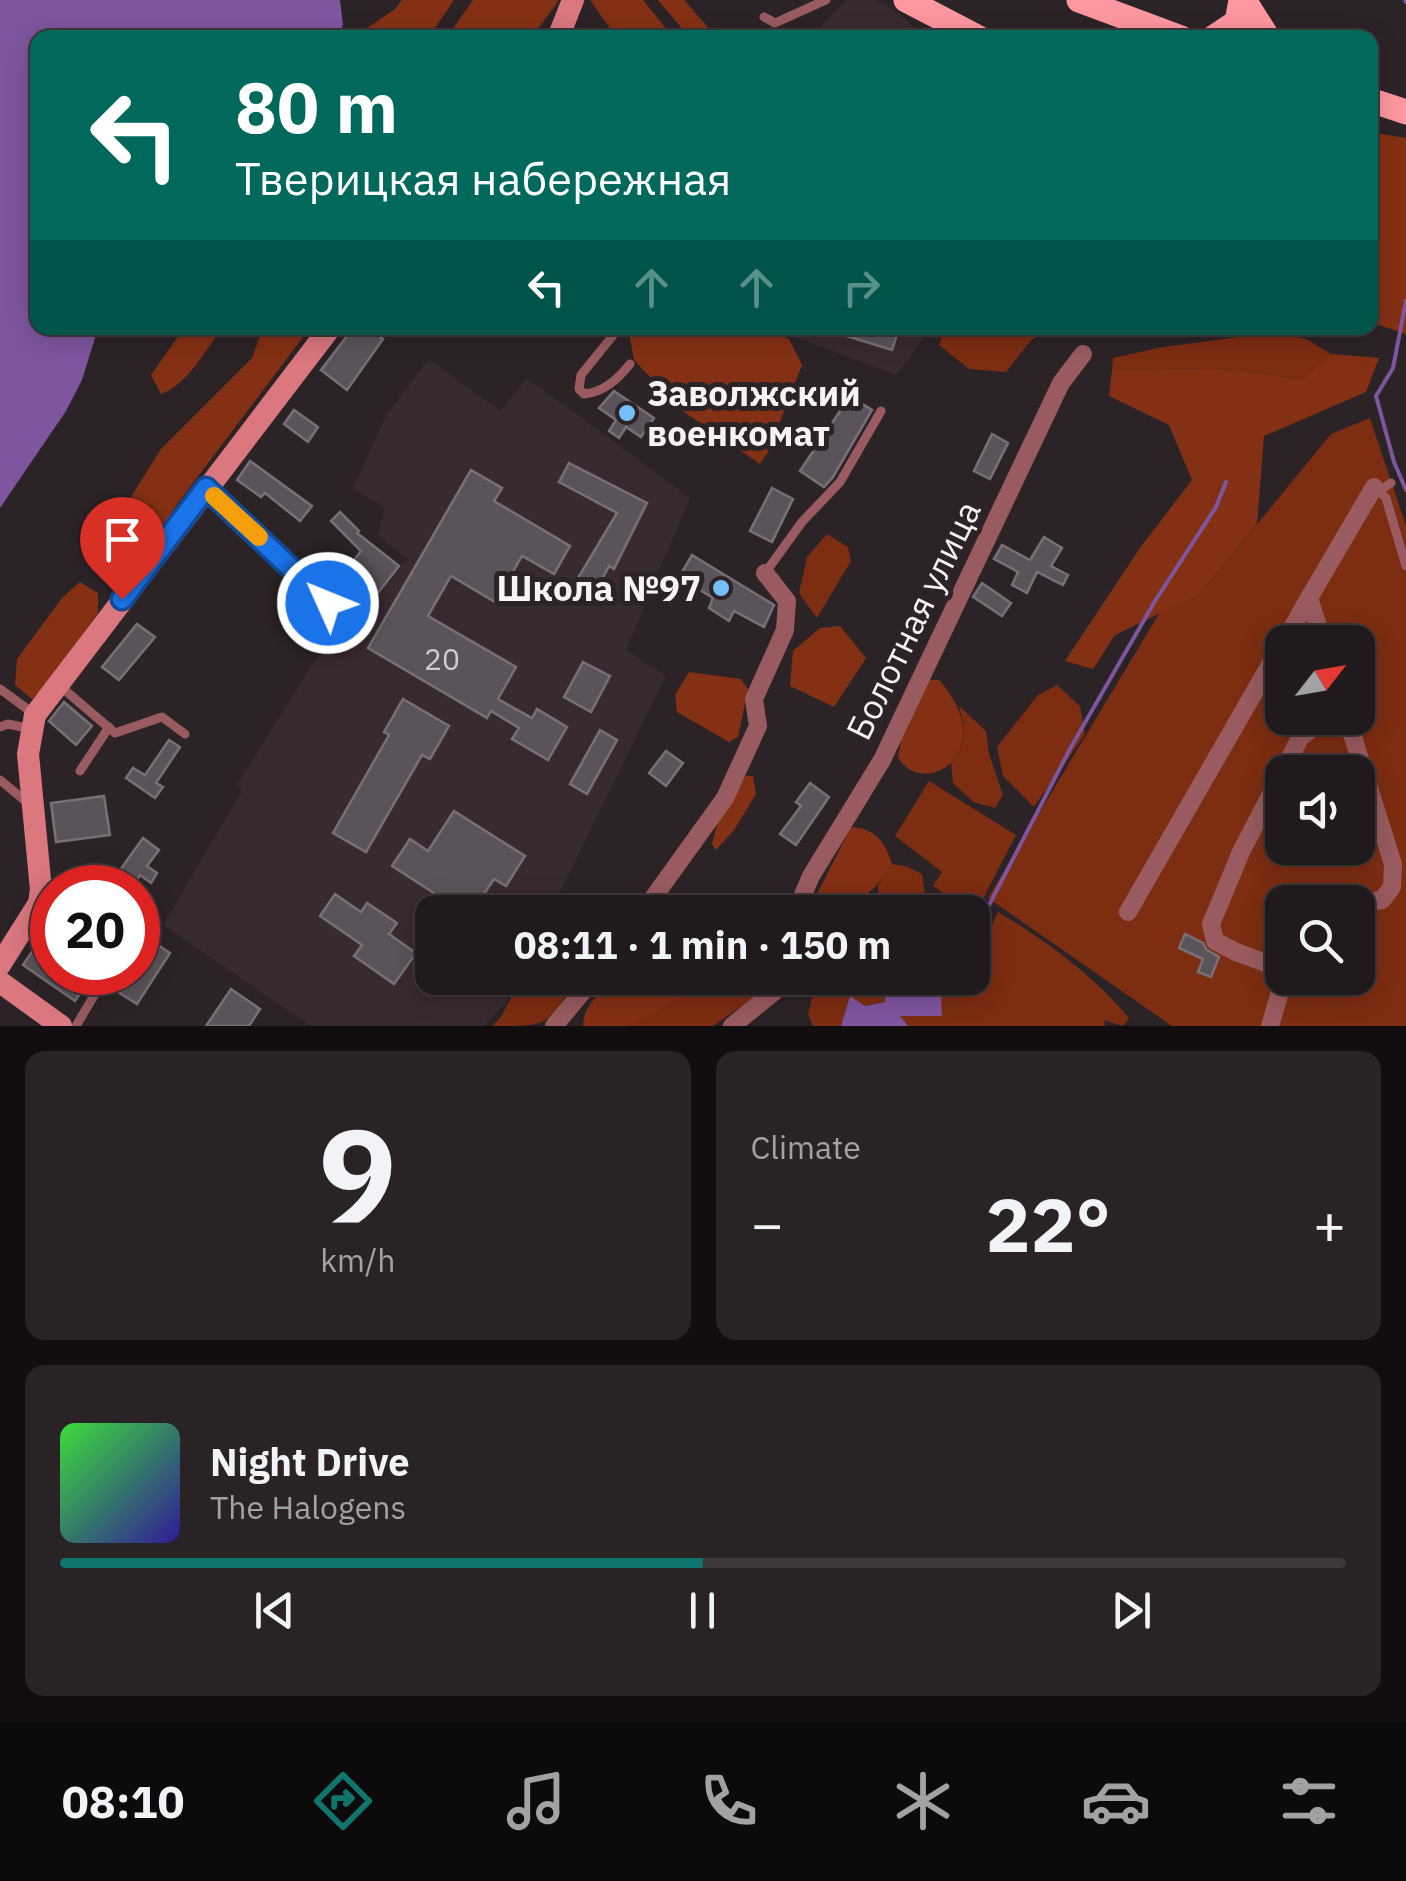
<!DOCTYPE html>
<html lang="en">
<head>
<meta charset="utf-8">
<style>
	:root { --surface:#211a1d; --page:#292326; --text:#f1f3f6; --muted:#a2a1a4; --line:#3e383b; --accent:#0f766e }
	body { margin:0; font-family:"IBM Plex Sans",sans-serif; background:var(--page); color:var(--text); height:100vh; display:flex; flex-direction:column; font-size:38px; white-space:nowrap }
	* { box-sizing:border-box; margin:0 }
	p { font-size:32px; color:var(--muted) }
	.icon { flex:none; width:55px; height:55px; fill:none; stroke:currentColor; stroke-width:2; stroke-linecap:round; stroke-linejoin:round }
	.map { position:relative; height:1026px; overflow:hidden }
	.details { display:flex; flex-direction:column; gap:25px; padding:25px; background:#120e10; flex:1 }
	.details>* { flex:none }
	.hud { position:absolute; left:30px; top:30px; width:1348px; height:305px; border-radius:20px; box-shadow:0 5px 25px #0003,0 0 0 2px var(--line); background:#00695c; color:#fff; overflow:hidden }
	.needle { width:65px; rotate:59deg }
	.fabs { position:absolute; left:1265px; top:625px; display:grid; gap:20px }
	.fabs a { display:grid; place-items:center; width:110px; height:110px; border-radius:20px; background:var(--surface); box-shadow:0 5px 25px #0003,0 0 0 2px var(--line); font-size:50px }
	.speed { position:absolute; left:30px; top:865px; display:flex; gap:20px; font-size:50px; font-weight:700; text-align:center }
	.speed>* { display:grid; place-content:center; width:130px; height:130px; border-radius:50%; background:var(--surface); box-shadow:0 5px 25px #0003,0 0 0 2px var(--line); line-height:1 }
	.speed .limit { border:15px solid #d22; background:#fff; color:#111 }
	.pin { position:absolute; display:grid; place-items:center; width:85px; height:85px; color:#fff; margin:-102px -42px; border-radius:50% 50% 50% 0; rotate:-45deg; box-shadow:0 0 10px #0007 }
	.pin .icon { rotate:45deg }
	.me { position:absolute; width:110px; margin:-55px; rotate:314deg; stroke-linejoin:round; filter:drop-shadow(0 0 8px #0008) }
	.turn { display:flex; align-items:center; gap:35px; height:210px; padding:0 40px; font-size:45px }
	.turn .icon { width:130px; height:130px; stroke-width:2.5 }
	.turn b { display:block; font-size:70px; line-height:85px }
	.lanes { display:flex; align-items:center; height:95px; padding:0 40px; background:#0003; justify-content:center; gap:50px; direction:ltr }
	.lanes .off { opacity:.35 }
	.big { font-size:75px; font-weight:800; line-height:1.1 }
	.details .widget { flex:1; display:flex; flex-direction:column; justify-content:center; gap:15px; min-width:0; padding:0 35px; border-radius:20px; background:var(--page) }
	.details .dial { align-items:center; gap:0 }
	.dial b { font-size:130px; line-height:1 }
	.song { display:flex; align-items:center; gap:30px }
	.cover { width:120px; height:120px; border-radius:15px; background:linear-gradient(135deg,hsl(120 70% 55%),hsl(250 70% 35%)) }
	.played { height:10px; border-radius:5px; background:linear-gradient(90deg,var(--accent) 50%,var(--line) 50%) }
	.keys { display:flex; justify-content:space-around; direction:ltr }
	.heat { display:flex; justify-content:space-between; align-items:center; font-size:55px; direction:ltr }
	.details .tiles { flex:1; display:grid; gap:25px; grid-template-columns:1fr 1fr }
	.widget:last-child { grid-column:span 2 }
	.trip { position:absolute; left:415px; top:895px; width:575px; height:100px; border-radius:20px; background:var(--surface); box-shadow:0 5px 25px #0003,0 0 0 2px var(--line); font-weight:800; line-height:100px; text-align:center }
	.dock { display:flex; height:160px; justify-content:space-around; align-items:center; background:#0d0a0c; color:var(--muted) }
	.dock .icon { width:70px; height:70px }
	.dock .active { color:var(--accent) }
	.dock b { font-size:45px; color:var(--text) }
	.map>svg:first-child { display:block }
</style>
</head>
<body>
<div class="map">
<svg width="1406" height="1026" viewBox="0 0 1406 1026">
	<rect width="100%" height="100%" fill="#2c2327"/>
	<g fill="#392a30">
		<path d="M847 0H875L898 13 925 37H810Z"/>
		<path d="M771 328H932L896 375Z"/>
		<path d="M429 359 500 411 527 378 690 498 626 650 666 676 550 912H432V978H518L505 1004 484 1026H311L163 925 242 791 237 785 315 660 358 620 408 559 378 535 385 508 353 488 386 416Z"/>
	</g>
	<g fill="#7d2d11" fill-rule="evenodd">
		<path d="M945 328H1052L1031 340 1006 372 969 369 939 345Z"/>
		<path d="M1278 332 1308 340 1331 354 1302 379 1214 368 1112 370 1113 358 1163 347Z"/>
		<path d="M1370 418 1406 526V1026H1172L988 898 1160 612 1200 594 1331 434ZM1282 642H1358V718H1282ZM1282 772H1358V848H1282ZM1282 902H1358V978H1282Z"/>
		<path d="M827 534 848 547 851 561 817 618 799 593 807 557Z"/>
		<path d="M1057 685 1080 706 1085 734 1034 807 1003 776 997 747 1038 695Z"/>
		<path d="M959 706 986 731 989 754 1003 795 995 808 973 802 953 783 951 763C967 746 965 727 959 706Z"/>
		<path d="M929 781 1016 835 975 914 933 886 942 872 895 836Z"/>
		<path d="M892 864 908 867 922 874 925 895 935 912H886L879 901 878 885Z"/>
		<path d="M998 912C1047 941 1093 975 1129 1018L1123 1026 1104 1020 1105 1026H908L899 1016H941V999L950 978H972L973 966Z"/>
		<path d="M521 978H578C544 1026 553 1026 492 1026L501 1017Z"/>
		<path d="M720 978H772L758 995 713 1026H628L641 1016Z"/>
		<path d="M817 978H886L885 1002 865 1006 850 997 841 1026H813L808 1014Z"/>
	</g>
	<g fill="#843014">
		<path d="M402 0H454L429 37H363L364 30 395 9Z"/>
		<path d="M473 0H559L532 37H447Z"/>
		<path d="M590 0H643L673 37H616Z"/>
		<path d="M658 0H684L711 31 724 37H689Z"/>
		<path d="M1370 132 1406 138V334L1370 322Z"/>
		<path d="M184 328H222C206 350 187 385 161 394L151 375Z"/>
		<path d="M263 328H310L175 507 134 573 117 565 124 547 121 513 161 449 252 358Z"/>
		<path d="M628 328H762L789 339 802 365 768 452 760 464 681 410 634 360Z"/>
		<path d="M1331 354 1379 358 1366 392 1264 436 1257 524 1200 594 1115 635 1093 669 1065 661 1140 548 1192 480 1169 425 1109 396 1112 370 1214 368 1302 379Z"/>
		<path d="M80 582 98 593V613L46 686 32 699 15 685 17 659 62 598Z"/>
		<path d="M840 626 866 658 834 707 790 686 793 651 820 628Z"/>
		<path d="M689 672 741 679 748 689 738 737 729 742 677 712 675 695Z"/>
		<path d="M928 680H939C1003 752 922 801 898 757L903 728Z"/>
		<path d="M744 776H753L756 794 734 830 716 850 712 844 719 818Z"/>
		<path d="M851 827C876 829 885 842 892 864 877 891 847 916 814 907L815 898Z"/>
		<path d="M623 978H705L702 986 628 1026H583C584 1001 604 990 623 978Z"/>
	</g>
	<g fill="#7e559f">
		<path d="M0 0H340L343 25 336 38H38V328H98L82 380 66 411 0 508Z"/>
		<path d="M886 978H950L941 999 942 1016H900L908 1026H841L850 996 865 1006 885 1002Z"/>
	</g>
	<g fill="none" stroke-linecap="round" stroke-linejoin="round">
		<g stroke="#7e559f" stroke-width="4">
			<path d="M1405 0 1406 2"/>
			<path d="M1406 301 1393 368 1376 396 1394 462 1406 490"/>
			<path d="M972 938 1071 747 1155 601 1216 507 1226 482"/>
		</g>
	</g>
	<g fill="#5b535a" stroke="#787077" stroke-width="2.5">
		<path d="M353 328H369L383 339 347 390 321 370Z"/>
		<path d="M827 328H899L892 350 827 330Z"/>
		<path d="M614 391 654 418 641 437 626 427 619 438 609 431 616 420 599 408Z"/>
		<path d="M850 396 872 410 833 477 824 487 800 471Z"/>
		<path d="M294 410 318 427 308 442 284 424Z"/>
		<path d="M992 434 1008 443 990 479 974 471Z"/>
		<path d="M250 461 312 506 300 521 265 493 261 497 237 480Z"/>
		<path d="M569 463 647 503 614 569 609 566 597 589 578 578 617 513 559 482Z"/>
		<path d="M471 470 502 488 494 501 570 546 554 574 522 556 495 602 451 576 428 616 516 667 498 699 532 718 537 709 567 727 548 760 512 739 519 728 491 711 487 718 368 648Z"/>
		<path d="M772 488 793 499 772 542 750 531Z"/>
		<path d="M340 512 359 531 357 533 399 566 357 620 341 607 352 592 338 581 361 551 331 521Z"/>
		<path d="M1044 537 1062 548 1051 566 1068 575 1063 585 1037 572 1027 593 1012 585 1018 572 994 559 1002 545 1030 560Z"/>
		<path d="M692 555 774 605 764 627 734 611 729 621 709 608 713 598 679 577Z"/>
		<path d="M982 583 1011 603 1002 616 973 597Z"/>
		<path d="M137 624 155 637 119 680 102 667Z"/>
		<path d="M583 662 610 676 591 712 564 697Z"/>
		<path d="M403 699 449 726 430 759 422 755 366 852 333 833 389 735 384 732Z"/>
		<path d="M64 702 92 726 76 745 49 721Z"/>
		<path d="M600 730 617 740 587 794 570 784Z"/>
		<path d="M169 740 180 747 156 783 163 787 155 798 126 778 133 768 145 775Z"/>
		<path d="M666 751 683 763 666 786 649 773Z"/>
		<path d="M810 783 829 797 796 845 780 834 801 806 796 802Z"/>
		<path d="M104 796 110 835 56 842 51 803Z"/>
		<path d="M454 811 525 856 506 886 494 879 472 912H463L392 866 410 839 428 851Z"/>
		<path d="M143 838 159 850 147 866 157 873 151 883 140 875 131 888H107Z"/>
		<path d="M335 894 361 912 367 903 397 923 389 934 416 953 394 984 354 956 362 945 320 916Z"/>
		<path d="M52 922V972H79L89 980 75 1001 23 965Z"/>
		<path d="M1185 934 1203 943 1206 949 1219 957 1211 977 1198 972 1203 959 1179 948Z"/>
		<path d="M143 935 170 953 137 1004 110 987 119 972H138V945Z"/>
		<path d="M231 989 260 1009 249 1026H206Z"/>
	</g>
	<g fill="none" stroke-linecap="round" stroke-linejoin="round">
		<g stroke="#995b5f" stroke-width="9">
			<path d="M764 17 775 23 826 0"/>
			<path d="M619 328 581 375 579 389 584 394C604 392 618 379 630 364"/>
			<path d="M1374 487 1386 498 1406 566"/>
			<path d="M207 489 328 603 321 612"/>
			<path d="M1378 492 1391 483"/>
			<path d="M765 573 802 522 840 482 881 411"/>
			<path d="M60 686 115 733 162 717 185 734"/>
			<path d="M0 689 34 714"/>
			<path d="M0 727 8 724 31 729"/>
			<path d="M80 771 109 727"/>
			<path d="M0 780 29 804"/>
			<path d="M76 1026 108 972"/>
		</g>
		<g stroke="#995b5f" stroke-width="18">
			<path d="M1284 642 1309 598"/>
			<path d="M1323 642 1309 598 1374 487"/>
			<path d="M1347 718 1393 864 1392 887 1382 900 1358 903"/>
			<path d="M643 912 725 798 758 726 754 699 785 630 787 601 765 573"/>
			<path d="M799 912 802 897 811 876 882 760 1061 383 1083 354"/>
			<path d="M1128 912 1282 644"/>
			<path d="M1282 969 1236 952 1215 941 1211 924 1241 852 1300 738 1320 722 1337 718"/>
			<path d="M554 1026 594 978"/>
			<path d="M732 1026 775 991 781 978"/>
			<path d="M1270 1026 1284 978"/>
		</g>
		<g stroke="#da777f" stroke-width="22">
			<path d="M558 38 573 0"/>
			<path d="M0 965 39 903 41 890 28 754 35 715 330 328"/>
			<path d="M0 982 61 1026"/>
		</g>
		<g stroke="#fe979f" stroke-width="25">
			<path d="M906 0 979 38"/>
			<path d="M1079 0 1181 38"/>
			<path d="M1244 0 1268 38"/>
			<path d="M1213 38 1237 22 1241 0"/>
			<path d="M1370 100 1406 112"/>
		</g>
	</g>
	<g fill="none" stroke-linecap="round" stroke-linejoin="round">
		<g stroke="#114b97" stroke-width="25">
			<path id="route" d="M122 599 206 488 328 603"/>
		</g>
		<use href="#route" stroke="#1a73e8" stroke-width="18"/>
		<path stroke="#f59e0b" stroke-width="18" d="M214 496 259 537"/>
	</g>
	<g fill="#74c0f6" stroke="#2c2327" stroke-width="4">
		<circle cx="627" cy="413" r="10"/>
		<circle cx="721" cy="588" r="10"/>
	</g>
	<g text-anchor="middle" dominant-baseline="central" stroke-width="10" stroke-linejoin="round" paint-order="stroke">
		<g font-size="30" fill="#d1cace">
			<text x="442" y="658">20</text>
		</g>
		<g font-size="35" font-weight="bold" fill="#f8f2f4" stroke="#2c2327" text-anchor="start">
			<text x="647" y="393">Заволжский<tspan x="647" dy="40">военкомат</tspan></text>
			<text x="701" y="588" text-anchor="end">Школа №97</text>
		</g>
		<g font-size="35" fill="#f8f2f4" stroke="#2c2327">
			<text transform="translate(913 620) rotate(-64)">Болотная улица</text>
		</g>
	</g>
</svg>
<div class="fabs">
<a><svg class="needle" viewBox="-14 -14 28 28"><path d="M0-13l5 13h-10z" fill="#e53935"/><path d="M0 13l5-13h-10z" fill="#a2a1a4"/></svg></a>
<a><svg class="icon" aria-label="sound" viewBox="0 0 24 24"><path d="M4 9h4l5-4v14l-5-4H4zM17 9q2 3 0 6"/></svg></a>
<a><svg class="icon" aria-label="search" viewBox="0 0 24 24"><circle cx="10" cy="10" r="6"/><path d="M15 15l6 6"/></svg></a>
</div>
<div class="speed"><div class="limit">20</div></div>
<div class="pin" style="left:122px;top:599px;background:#d93025"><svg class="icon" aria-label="arrive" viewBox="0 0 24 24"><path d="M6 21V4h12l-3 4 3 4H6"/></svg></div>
<svg class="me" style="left:328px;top:603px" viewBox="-20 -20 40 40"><circle r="17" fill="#1a73e8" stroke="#fff" stroke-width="3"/><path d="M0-11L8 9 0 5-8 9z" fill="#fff"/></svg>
<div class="trip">08:11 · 1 min · 150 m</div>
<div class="hud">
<div class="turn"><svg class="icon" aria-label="left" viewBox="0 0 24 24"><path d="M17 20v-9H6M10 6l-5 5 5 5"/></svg><div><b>80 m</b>Тверицкая набережная</div></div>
<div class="lanes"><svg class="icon" aria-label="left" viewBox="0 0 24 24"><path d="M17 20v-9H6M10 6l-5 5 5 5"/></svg><svg class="icon off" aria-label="ahead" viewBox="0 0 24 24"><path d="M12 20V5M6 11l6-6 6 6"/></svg><svg class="icon off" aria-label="ahead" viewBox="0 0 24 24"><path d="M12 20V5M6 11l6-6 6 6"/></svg><svg class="icon off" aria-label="right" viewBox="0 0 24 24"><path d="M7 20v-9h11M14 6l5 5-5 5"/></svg></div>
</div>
</div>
<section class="details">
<div class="tiles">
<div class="widget dial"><b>9</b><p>km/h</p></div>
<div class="widget"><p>Climate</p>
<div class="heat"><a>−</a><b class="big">22°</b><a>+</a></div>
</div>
<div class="widget">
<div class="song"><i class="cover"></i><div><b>Night Drive</b><p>The Halogens</p></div></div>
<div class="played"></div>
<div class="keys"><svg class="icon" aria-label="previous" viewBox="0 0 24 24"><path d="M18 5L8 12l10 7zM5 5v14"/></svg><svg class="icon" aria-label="pause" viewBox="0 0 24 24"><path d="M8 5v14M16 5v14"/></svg><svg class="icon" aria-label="next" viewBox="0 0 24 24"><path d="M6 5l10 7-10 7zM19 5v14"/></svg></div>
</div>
</div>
</section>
<nav class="dock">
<b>08:10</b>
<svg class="icon active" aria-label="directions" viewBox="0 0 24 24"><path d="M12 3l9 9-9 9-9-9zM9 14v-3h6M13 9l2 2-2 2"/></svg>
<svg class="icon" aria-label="music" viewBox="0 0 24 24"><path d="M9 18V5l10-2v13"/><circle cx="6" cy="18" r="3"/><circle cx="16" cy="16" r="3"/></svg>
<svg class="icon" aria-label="phone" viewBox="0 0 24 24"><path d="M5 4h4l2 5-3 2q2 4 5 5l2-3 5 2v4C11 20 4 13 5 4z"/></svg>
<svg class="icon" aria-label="climate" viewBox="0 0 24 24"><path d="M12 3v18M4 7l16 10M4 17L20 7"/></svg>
<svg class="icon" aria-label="car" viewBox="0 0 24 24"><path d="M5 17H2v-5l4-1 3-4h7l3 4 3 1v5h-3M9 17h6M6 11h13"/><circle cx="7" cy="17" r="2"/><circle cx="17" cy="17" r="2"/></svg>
<svg class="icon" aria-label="filters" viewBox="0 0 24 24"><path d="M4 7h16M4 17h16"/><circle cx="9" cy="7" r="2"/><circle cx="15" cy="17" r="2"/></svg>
</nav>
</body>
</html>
